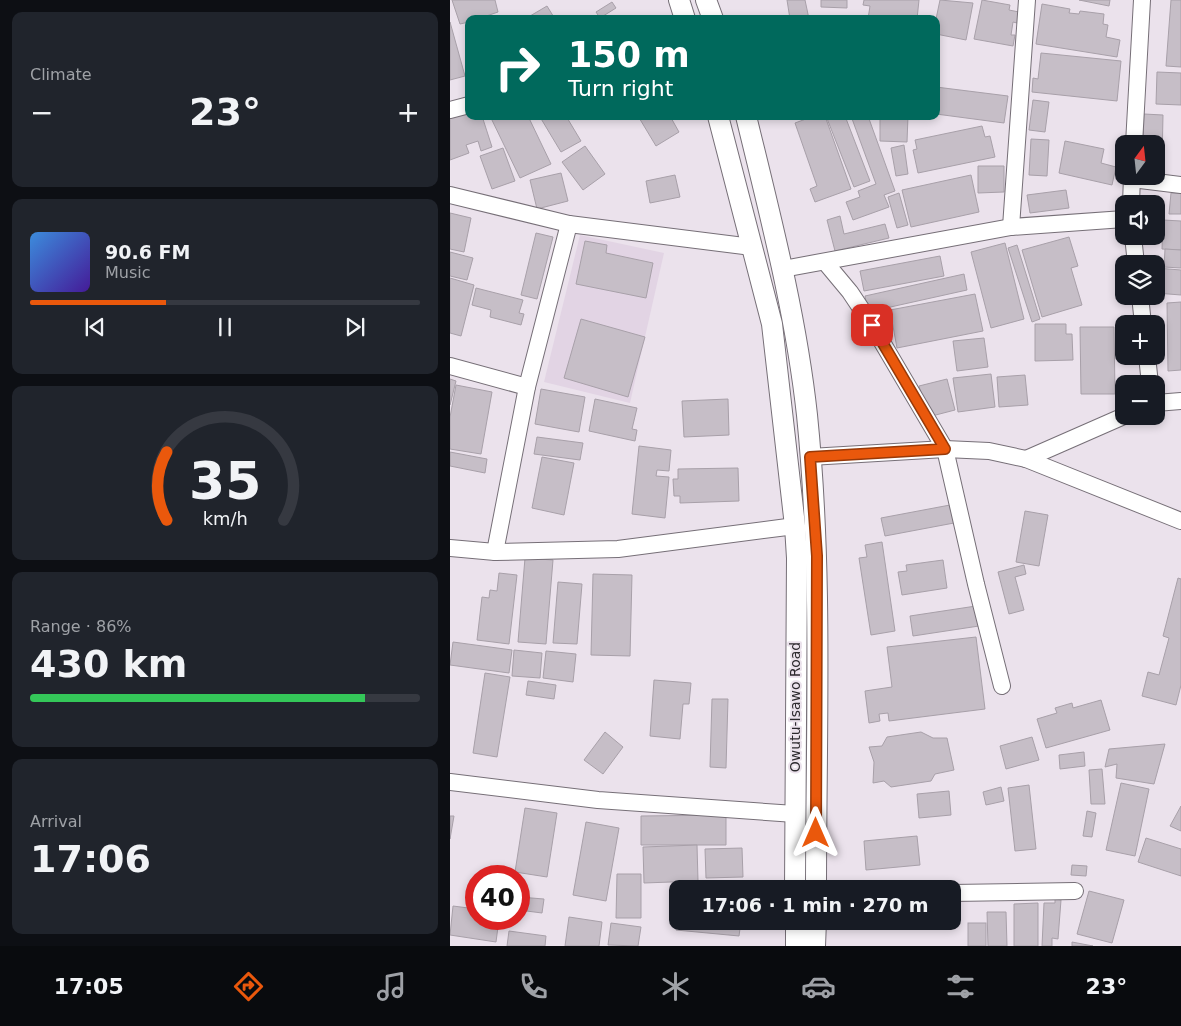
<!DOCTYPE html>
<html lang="en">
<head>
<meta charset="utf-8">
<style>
	:root { --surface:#171b24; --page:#20242c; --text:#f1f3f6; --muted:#9ea1a6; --line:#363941; --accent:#ea580c }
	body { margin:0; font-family:"DejaVu Sans",sans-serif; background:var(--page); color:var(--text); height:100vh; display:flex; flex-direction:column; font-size:19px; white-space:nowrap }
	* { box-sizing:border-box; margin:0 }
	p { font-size:16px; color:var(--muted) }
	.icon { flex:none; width:28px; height:28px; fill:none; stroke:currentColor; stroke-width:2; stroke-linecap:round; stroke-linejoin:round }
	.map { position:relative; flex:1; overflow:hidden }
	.drawer { display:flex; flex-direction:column; gap:12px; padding:12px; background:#0d0f14; width:450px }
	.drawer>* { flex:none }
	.top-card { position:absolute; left:15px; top:15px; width:475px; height:105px; border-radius:10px; box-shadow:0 2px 8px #0003; background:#00695c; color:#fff; overflow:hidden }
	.needle { width:32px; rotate:15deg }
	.tools { position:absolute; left:665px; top:135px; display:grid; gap:10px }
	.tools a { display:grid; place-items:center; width:50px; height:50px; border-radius:10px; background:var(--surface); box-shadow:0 2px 8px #0003; font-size:25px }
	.speed { position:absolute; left:15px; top:865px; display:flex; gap:10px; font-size:25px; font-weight:700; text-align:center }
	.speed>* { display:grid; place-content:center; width:65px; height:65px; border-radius:50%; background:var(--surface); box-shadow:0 2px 8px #0003; line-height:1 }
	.speed .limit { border:8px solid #d22; background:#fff; color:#111 }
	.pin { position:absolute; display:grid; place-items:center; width:42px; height:42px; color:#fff; margin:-21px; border-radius:10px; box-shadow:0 2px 8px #0006 }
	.me { position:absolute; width:55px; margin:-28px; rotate:0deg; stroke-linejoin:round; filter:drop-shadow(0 0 4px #0008) }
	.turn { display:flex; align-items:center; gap:18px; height:105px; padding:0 20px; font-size:22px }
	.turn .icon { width:65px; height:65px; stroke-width:2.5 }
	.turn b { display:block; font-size:35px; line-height:42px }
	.big { font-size:38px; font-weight:800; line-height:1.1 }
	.drawer .tile { flex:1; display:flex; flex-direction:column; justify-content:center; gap:8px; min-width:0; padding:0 18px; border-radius:10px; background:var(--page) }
	.drawer .dial { align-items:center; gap:0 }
	.dial svg { height:130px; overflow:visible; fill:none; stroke:var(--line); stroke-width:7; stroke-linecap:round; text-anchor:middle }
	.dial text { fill:var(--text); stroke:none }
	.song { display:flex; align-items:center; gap:15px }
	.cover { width:60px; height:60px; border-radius:8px; background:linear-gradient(135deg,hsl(210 70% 55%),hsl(260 70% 35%)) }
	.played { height:5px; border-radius:2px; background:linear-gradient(90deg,var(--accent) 35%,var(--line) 35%) }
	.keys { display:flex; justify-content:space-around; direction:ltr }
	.heat { display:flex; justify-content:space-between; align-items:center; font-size:28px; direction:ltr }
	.charge { height:8px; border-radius:4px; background:linear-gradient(90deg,#34c759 86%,var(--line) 0) }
	.trip { position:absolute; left:219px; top:880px; width:292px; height:50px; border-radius:10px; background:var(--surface); box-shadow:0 2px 8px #0003; font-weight:800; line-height:50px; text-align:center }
	.tab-bar { display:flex; height:80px; justify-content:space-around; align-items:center; background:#090b0e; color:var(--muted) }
	.tab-bar .icon { width:35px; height:35px }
	.tab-bar .active { color:var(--accent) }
	.tab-bar b { font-size:22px; color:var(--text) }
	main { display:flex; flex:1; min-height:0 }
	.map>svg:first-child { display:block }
</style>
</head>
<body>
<main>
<section class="drawer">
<div class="tile"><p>Climate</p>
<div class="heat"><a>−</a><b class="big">23°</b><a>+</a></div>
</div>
<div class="tile">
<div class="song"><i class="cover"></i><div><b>90.6 FM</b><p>Music</p></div></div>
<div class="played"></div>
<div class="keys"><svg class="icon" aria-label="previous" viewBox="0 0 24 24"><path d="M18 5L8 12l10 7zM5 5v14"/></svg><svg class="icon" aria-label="pause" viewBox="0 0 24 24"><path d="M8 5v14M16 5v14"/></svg><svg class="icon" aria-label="next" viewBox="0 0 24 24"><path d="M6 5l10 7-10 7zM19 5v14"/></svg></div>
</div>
<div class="tile dial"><svg viewBox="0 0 100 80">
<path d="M14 69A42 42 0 1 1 86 69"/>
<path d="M14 69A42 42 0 0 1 14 27" stroke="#ea580c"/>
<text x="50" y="56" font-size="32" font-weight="700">35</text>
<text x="50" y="72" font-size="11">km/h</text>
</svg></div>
<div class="tile"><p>Range · 86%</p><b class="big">430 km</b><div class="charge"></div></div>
<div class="tile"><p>Arrival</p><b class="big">17:06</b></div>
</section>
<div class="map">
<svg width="731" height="946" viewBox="0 0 731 946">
	<rect width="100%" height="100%" fill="#ebe2ec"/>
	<path fill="#e2d4e4" d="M130 235 214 253 180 403 94 382Z"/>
	<g fill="#c6bec7" stroke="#a8a0a9">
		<path d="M2 0H45L48 12 28 19H19V22L10 24Z"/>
		<path d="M337 0H355L359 19H340Z"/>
		<path d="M371 0H397V8L371 7Z"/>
		<path d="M414 0H469L467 19H418L420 6 413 5Z"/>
		<path d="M490 0 523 3 516 40 486 34V19Z"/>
		<path d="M532 0 560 5 559 10 569 12 567 23 563 22 561 35H565L563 46 524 39Z"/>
		<path d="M629 0H660L659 6Z"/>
		<path d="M721 0H731V67L716 66Z"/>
		<path d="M162 2 166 8 150 18 146 12Z"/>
		<path d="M592 4 620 9 619 13 629 14 630 11 654 14 653 24 658 25 656 37 670 40 667 57 586 44Z"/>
		<path d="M97 6 105 19H75Z"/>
		<path d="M0 22 15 76 0 80Z"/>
		<path d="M591 53 671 61 667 101 582 92 583 78 588 79Z"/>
		<path d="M707 72 731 73V105L706 104Z"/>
		<path d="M486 87 558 96 554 123 486 114Z"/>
		<path d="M583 100 599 102 595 132 579 130Z"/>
		<path d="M19 111V116H32L42 147 31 151 28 141 16 145 19 153 0 160V117Z"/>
		<path d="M694 114 713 115 712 162H706V144H693Z"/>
		<path d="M40 116H78L101 164 70 178Z"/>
		<path d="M116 116 131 141 111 152 90 117Z"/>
		<path d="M188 116H220L229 132 206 146Z"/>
		<path d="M364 116H375L401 189 365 202 360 189 367 186 345 123Z"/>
		<path d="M376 116H395L420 181 404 187Z"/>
		<path d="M401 116H418L445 191 434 195 439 207 403 220 396 202 410 197 408 191 426 184Z"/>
		<path d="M430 116H458L457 142 430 141Z"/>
		<path d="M532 126 535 137 540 136 545 157 468 173 463 150 467 149 465 140Z"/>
		<path d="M581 139 599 140 597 176 579 175Z"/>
		<path d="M615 141 654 149 651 163 666 167 662 185 609 173Z"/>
		<path d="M454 145 458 174 446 176 441 148Z"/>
		<path d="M135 146 155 174 133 190 112 162Z"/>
		<path d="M53 148 65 181 42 189 30 156Z"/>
		<path d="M528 166H554V192L528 193Z"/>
		<path d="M111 173 118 201 87 209 80 180Z"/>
		<path d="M225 175 230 197 200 203 196 181Z"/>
		<path d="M521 175 529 212 461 227 452 190Z"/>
		<path d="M616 190 619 208 580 213 577 195Z"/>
		<path d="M449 193 458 225 447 228 438 197Z"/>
		<path d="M721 193H731V214H719Z"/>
		<path d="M0 213 21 218 14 252 0 249Z"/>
		<path d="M390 216 394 234 435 224 439 238 385 251 377 220Z"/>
		<path d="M713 220 731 221V250L712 249Z"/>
		<path d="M86 233 103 237 87 299 71 295Z"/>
		<path d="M619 237 628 266 621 268 632 305 592 317 572 250Z"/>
		<path d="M135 241 157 245 156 253 203 263 196 298 126 284Z"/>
		<path d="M555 243 574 319 541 328 521 252Z"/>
		<path d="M567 245 590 319 582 322 558 248Z"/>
		<path d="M715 249 731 250V268L714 267Z"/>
		<path d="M0 252 23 258 17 280 0 276Z"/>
		<path d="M490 256 494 276 414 291 410 271Z"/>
		<path d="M706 268 731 270V295L706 293Z"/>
		<path d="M514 274 517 290 418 312 415 296Z"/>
		<path d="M0 278 24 285 11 336 0 333Z"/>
		<path d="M26 288 73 300 69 313 74 314 71 325 40 317 41 310 22 305Z"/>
		<path d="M525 294 533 331 447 348 440 310Z"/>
		<path d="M731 302V370L718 371 717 303Z"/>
		<path d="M131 319 195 337 178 397 114 378Z"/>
		<path d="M585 324H616V334H622L623 360 585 361Z"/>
		<path d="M630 327H664L665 394H631Z"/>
		<path d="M534 338 538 367 507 371 503 341Z"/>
		<path d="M541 374 545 407 508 412 503 378Z"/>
		<path d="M575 375 578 405 549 407 547 377Z"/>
		<path d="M0 379 6 381 0 405Z"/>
		<path d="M497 379 505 410 478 417 469 386Z"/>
		<path d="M6 385 42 392 31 454 0 449V417Z"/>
		<path d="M91 389 135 397 129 432 85 424Z"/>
		<path d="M145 399 187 408 182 429 187 430 185 441 139 431Z"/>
		<path d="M278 399 279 435 234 437 232 401Z"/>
		<path d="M87 437 133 443 130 460 84 454Z"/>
		<path d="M189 446 221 450 219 471 207 470 206 476 219 477 215 518 182 514Z"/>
		<path d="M0 452 37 459 35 473 0 466Z"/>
		<path d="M92 457 124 463 114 515 82 508Z"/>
		<path d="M288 468 289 501 230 503V496H224L223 479H228V469Z"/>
		<path d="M500 505 504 523 435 536 431 518Z"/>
		<path d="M575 511 598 515 589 566 566 562Z"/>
		<path d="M432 542 445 631 421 635 409 558 417 557 415 545Z"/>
		<path d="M75 558 103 560 96 644 68 642Z"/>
		<path d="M493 560 497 588 452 595 448 572 457 571 456 565Z"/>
		<path d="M574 565 576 574 565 577 574 610 559 614 548 572Z"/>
		<path d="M49 573 67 575 59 644 27 640 32 597 39 598 40 590 47 591Z"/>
		<path d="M143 574 182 575 180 656 141 655Z"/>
		<path d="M728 578 731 579V685L726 705 692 696 698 672 709 675 719 638 713 636Z"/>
		<path d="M108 582 132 584 127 644 103 643Z"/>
		<path d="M526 606 529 626 463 636 460 616Z"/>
		<path d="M526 637 535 709 439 721 438 713 429 714 430 721 419 723 415 691 442 687 437 647Z"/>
		<path d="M3 642 62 650 59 673 0 665Z"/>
		<path d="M64 650 92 653 90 678 62 676Z"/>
		<path d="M96 651 126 654 123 682 93 678Z"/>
		<path d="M35 673 60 677 47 757 23 753Z"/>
		<path d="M204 680 241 683 239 704H233L230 739 200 736Z"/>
		<path d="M78 681 106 685 104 699 76 695Z"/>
		<path d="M262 699H278L276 768 260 767Z"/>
		<path d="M651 700 660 730 596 748 587 719 607 713 605 708 622 703 623 708Z"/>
		<path d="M155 732 173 747 153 774 134 760Z"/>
		<path d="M471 732 483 738H497L504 770 485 774 481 781 441 787 434 781 423 783 424 762 419 747 432 746 437 737Z"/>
		<path d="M582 737 589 760 556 769 550 746Z"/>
		<path d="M715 744 704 784 666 778 667 764 655 767 659 749Z"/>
		<path d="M634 752 635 766 610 769 609 755Z"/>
		<path d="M652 769 655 804H641L639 770Z"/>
		<path d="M671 783 699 789 685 856 656 850Z"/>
		<path d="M579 785 586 849 565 851 558 788Z"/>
		<path d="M551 787 554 801 536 805 533 792Z"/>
		<path d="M499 791 501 815 469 818 467 794Z"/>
		<path d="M731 806V831L720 826Z"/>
		<path d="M75 808 107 813 97 877 65 872Z"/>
		<path d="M637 811 646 813 642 837 633 836Z"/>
		<path d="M276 815V845H191V816Z"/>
		<path d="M0 816H4L0 839Z"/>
		<path d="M136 822 169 828 156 901 123 895Z"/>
		<path d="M467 836 470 865 416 870 414 841Z"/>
		<path d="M696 838 731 849V876L688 862Z"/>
		<path d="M247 845 248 881 194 883 193 847Z"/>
		<path d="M292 848 293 877 256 878 255 849Z"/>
		<path d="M622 865 637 866 636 876 621 875Z"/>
		<path d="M167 874H191V918H166Z"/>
		<path d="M639 891 674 900 662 943 627 934Z"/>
		<path d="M69 897 94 899 92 913 69 910Z"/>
		<path d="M605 899 611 900 608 939 602 938V946H592L594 903H605Z"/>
		<path d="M588 903V946H564V904Z"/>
		<path d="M3 906 26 909V919H49L46 942 0 935Z"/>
		<path d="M228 912V921H291L289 936 226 930Z"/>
		<path d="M537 912H556L557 946H538Z"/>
		<path d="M119 917 152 922 149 946H115Z"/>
		<path d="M161 923 191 927 188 946 158 945Z"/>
		<rect x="518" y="923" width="18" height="23"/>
		<path d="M59 931 96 936 95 946H57Z"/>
		<path d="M622 942 643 946H622Z"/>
	</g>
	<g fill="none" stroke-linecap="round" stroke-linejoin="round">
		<g stroke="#766f77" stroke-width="18">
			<g id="minor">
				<path d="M0 110 19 105"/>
				<path d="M684 144 692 0"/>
				<path d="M682 179 731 185"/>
				<path d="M0 195 119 224 302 247"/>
				<path d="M681 204 682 176"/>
				<path d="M561 227 577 0"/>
				<path d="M683 236 686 264"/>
				<path d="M375 262 400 292 422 325 495 449 526 584 552 686"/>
				<path d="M333 269 561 227 674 219"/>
				<path d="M690 296 693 324"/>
				<path d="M697 356 700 384"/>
				<path d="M0 366 77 387"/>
				<path d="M706 403 731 401"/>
				<path d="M360 457 495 449 539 451 576 459 731 521"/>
				<path d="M576 459 674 416"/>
				<path d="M0 548 45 552 168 549 345 526"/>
				<path d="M45 552 77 387 119 224"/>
				<path d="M0 782 148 800 345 814"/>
				<path d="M502 893 625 891"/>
			</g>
		</g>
		<g stroke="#766f77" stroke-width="22">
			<g id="tertiary">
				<path d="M229 0 235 19"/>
				<path d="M256 0 263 19"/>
				<path d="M268 116 322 324 345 526 347 558 345 889"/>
				<path d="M296 116C320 215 346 314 357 415 373 572 366 731 366 889"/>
				<path d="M346 921V946"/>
				<path d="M365 946 366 921"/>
			</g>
		</g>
		<use href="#minor" stroke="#fff" stroke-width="16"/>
		<use href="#tertiary" stroke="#fff" stroke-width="20"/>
	</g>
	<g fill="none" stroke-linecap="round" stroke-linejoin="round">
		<g stroke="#983908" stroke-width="12">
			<path id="route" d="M366 833 367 556 360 457 495 449 422 325"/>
		</g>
		<use href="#route" stroke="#ea580c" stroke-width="9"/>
	</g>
	<g text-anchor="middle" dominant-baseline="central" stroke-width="4" stroke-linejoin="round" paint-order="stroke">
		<g font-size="14" fill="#2c292d" stroke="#ebe2ec">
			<text transform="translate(345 707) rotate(-90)">Owutu-Isawo Road</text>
		</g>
	</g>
</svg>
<div class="tools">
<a><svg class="needle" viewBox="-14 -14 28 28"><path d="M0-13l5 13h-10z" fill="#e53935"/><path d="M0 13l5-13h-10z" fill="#9ea1a6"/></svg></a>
<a><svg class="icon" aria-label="sound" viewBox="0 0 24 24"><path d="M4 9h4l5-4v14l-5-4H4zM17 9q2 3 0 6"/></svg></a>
<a><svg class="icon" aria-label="layers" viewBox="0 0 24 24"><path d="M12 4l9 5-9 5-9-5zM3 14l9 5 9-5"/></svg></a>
<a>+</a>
<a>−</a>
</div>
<div class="speed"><div class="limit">40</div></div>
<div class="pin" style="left:422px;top:325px;background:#d93025"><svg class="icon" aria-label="arrive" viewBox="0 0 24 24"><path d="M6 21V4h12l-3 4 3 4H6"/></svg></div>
<svg class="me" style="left:366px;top:833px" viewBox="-20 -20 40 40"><path d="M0-17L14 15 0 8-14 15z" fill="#ea580c" stroke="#fff" stroke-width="4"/></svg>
<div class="trip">17:06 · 1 min · 270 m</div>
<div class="top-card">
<div class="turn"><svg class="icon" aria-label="right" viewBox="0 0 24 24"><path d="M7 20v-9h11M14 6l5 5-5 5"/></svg><div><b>150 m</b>Turn right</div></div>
</div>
</div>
</main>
<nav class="tab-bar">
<b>17:05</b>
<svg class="icon active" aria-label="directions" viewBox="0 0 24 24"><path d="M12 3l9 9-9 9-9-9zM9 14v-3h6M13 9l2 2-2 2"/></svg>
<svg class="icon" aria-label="music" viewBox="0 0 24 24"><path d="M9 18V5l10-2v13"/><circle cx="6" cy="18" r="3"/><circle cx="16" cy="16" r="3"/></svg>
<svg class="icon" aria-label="phone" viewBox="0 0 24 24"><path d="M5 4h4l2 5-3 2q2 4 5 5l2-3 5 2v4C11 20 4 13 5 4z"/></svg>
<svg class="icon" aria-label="climate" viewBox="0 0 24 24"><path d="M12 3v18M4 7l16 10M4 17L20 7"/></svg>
<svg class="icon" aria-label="car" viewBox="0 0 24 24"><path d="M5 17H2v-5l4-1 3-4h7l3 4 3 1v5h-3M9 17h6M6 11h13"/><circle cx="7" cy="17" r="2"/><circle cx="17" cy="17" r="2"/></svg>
<svg class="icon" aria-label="filters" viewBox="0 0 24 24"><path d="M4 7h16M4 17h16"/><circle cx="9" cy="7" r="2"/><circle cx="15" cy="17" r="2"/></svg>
<b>23°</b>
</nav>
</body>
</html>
